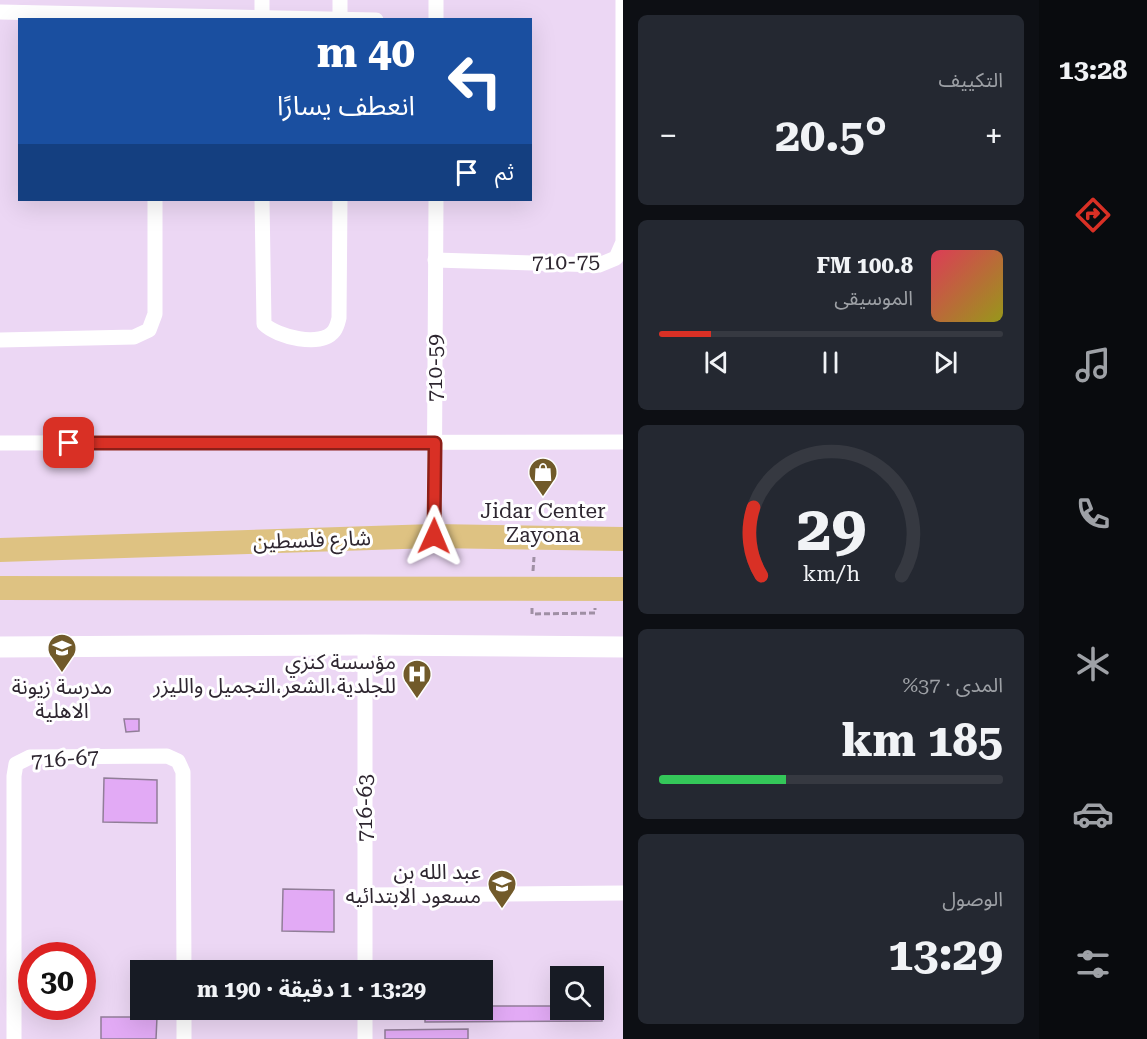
<!DOCTYPE html>
<html lang="ar">
<head>
<meta charset="utf-8">
<style>
	:root { --surface:#171b24; --page:#242831; --text:#f1f3f6; --muted:#9ea1a6; --line:#363941; --accent:#d93025 }
	body { margin:0; font-family:"Roboto Serif","Noto Sans Arabic",serif; background:var(--page); color:var(--text); direction:rtl; height:100vh; display:flex; flex-direction:column; font-size:22px; white-space:nowrap }
	* { box-sizing:border-box; margin:0 }
	p { font-size:20px; color:var(--muted) }
	.icon { flex:none; width:33px; height:33px; fill:none; stroke:currentColor; stroke-width:2; stroke-linecap:round; stroke-linejoin:round }
	.map { position:relative; flex:1; overflow:hidden; direction:ltr }
	.sheet { display:flex; flex-direction:column; gap:15px; padding:15px; background:#0d0f14; width:416px }
	.sheet>* { flex:none }
	.hud { position:absolute; left:18px; top:18px; width:514px; height:183px; border-radius:0px; box-shadow:0 6px 24px #0002; direction:rtl; background:#1a4fa0; color:#fff; overflow:hidden }
	.controls { position:absolute; left:550px; top:966px; display:grid; gap:12px }
	.controls a { display:grid; place-items:center; width:54px; height:54px; border-radius:0px; background:var(--surface); box-shadow:0 6px 24px #0002; font-size:30px }
	.speed { position:absolute; left:18px; top:942px; display:flex; gap:12px; font-size:30px; font-weight:700; text-align:center }
	.speed>* { display:grid; place-content:center; width:78px; height:78px; border-radius:50%; background:var(--surface); box-shadow:0 6px 24px #0002; line-height:1 }
	.speed .limit { border:9px solid #d22; background:#fff; color:#111 }
	.pin { position:absolute; display:grid; place-items:center; width:51px; height:51px; color:#fff; margin:-26px; border-radius:12px; box-shadow:0 3px 9px #0006 }
	.me { position:absolute; width:66px; margin:-33px; rotate:1deg; stroke-linejoin:round; filter:drop-shadow(0 0 4px #0008) }
	.turn { display:flex; align-items:center; gap:21px; height:126px; padding:0 18px; font-size:27px }
	.turn .icon { width:78px; height:78px; stroke-width:2.5 }
	.turn b { display:block; font-size:42px; line-height:51px }
	.then { display:flex; align-items:center; height:57px; padding:0 18px; background:#0003; gap:12px; font-size:22px }
	.big { font-size:45px; font-weight:700; line-height:1.1 }
	.sheet .tile { flex:1; display:flex; flex-direction:column; justify-content:center; gap:9px; min-width:0; padding:0 21px; border-radius:9px; background:var(--page) }
	.sheet .dial { align-items:center; gap:0 }
	.dial svg { height:156px; overflow:visible; fill:none; stroke:var(--line); stroke-width:7; stroke-linecap:round; text-anchor:middle }
	.dial text { fill:var(--text); stroke:none }
	.song { display:flex; align-items:center; gap:18px }
	.cover { width:72px; height:72px; border-radius:9px; background:linear-gradient(135deg,hsl(350 70% 55%),hsl(60 70% 35%)) }
	.played { height:6px; border-radius:3px; background:linear-gradient(90deg,var(--accent) 15%,var(--line) 15%) }
	.keys { display:flex; justify-content:space-around; direction:ltr }
	.heat { display:flex; justify-content:space-between; align-items:center; font-size:33px; direction:ltr }
	.charge { height:9px; border-radius:4px; background:linear-gradient(90deg,#34c759 37%,var(--line) 0) }
	.trip { position:absolute; left:130px; top:960px; width:363px; height:60px; border-radius:0px; background:var(--surface); box-shadow:0 6px 24px #0002; font-weight:700; line-height:60px; text-align:center; direction:rtl }
	main { display:flex; flex:1; min-height:0 }
	.tabs { display:flex; flex-direction:column; width:108px; justify-content:space-around; align-items:center; background:#090b0e; color:var(--muted) }
	.tabs .icon { width:42px; height:42px }
	.tabs .active { color:var(--accent) }
	.tabs b { font-size:27px; color:var(--text) }
	.map>svg:first-child { display:block }
</style>
</head>
<body>
<main>
<nav class="tabs">
<b>13:28</b>
<svg class="icon active" aria-label="directions" viewBox="0 0 24 24"><path d="M12 3l9 9-9 9-9-9zM9 14v-3h6M13 9l2 2-2 2"/></svg>
<svg class="icon" aria-label="music" viewBox="0 0 24 24"><path d="M9 18V5l10-2v13"/><circle cx="6" cy="18" r="3"/><circle cx="16" cy="16" r="3"/></svg>
<svg class="icon" aria-label="phone" viewBox="0 0 24 24"><path d="M5 4h4l2 5-3 2q2 4 5 5l2-3 5 2v4C11 20 4 13 5 4z"/></svg>
<svg class="icon" aria-label="climate" viewBox="0 0 24 24"><path d="M12 3v18M4 7l16 10M4 17L20 7"/></svg>
<svg class="icon" aria-label="car" viewBox="0 0 24 24"><path d="M5 17H2v-5l4-1 3-4h7l3 4 3 1v5h-3M9 17h6M6 11h13"/><circle cx="7" cy="17" r="2"/><circle cx="17" cy="17" r="2"/></svg>
<svg class="icon" aria-label="filters" viewBox="0 0 24 24"><path d="M4 7h16M4 17h16"/><circle cx="9" cy="7" r="2"/><circle cx="15" cy="17" r="2"/></svg>
</nav>
<section class="sheet">
<div class="tile"><p>التكييف</p>
<div class="heat"><a>−</a><b class="big">20.5°</b><a>+</a></div>
</div>
<div class="tile">
<div class="song"><i class="cover"></i><div><b>100.8 FM</b><p>الموسيقى</p></div></div>
<div class="played"></div>
<div class="keys"><svg class="icon" aria-label="previous" viewBox="0 0 24 24"><path d="M18 5L8 12l10 7zM5 5v14"/></svg><svg class="icon" aria-label="pause" viewBox="0 0 24 24"><path d="M8 5v14M16 5v14"/></svg><svg class="icon" aria-label="next" viewBox="0 0 24 24"><path d="M6 5l10 7-10 7zM19 5v14"/></svg></div>
</div>
<div class="tile dial"><svg viewBox="0 0 100 80">
<path d="M14 69A42 42 0 1 1 86 69"/>
<path d="M14 69A42 42 0 0 1 10 34" stroke="#d93025"/>
<text x="50" y="56" font-size="32" font-weight="700">29</text>
<text x="50" y="72" font-size="11">km/h</text>
</svg></div>
<div class="tile"><p>المدى · 37%</p><b class="big">185 km</b><div class="charge"></div></div>
<div class="tile"><p>الوصول</p><b class="big">13:29</b></div>
</section>
<div class="map">
<svg width="624" height="1039" viewBox="0 0 624 1039">
	<rect width="100%" height="100%" fill="#ecd7f4"/>
	<g fill="#e2aaf5" stroke="#917e98" stroke-width="1.5">
		<path d="M124 719H139V731L126 732Z"/>
		<path d="M104 778 157 780V823L103 822Z"/>
		<path d="M283 889 334 890V932L282 931Z"/>
		<path d="M594 1005H601L602 1021 425 1022V1010H483V1006H561V1010H594Z"/>
		<path d="M101 1017H157L156 1039H101Z"/>
		<path d="M468 1029V1039H385V1030Z"/>
	</g>
	<g fill="none" stroke-linecap="round" stroke-linejoin="round">
		<g stroke="#9f8fa4" stroke-width="3" stroke-dasharray="6 3" stroke-linecap="butt">
			<path d="M533 571 534 557"/>
			<path d="M532 608V614L595 613V608"/>
		</g>
		<g stroke="#fff" stroke-width="15">
			<path d="M0 12 376 20"/>
			<path d="M262 20V0"/>
			<path d="M340 20V0"/>
			<path d="M436 20V0"/>
			<path d="M262 200 264 324C277 337 321 348 334 331 337 327 338 322 339 318L340 200"/>
			<path d="M435 260 599 265 616 258 623 242V0"/>
			<path d="M0 340 134 337 149 330 155 314V200"/>
			<path d="M0 443 624 442"/>
			<path d="M434 536 436 200"/>
			<path d="M365 895 624 893"/>
			<path d="M365 970V645"/>
			<path d="M184 1010V1039"/>
			<path d="M365 1010V1039"/>
			<path d="M14 1039V776L16 764 30 757 167 756 178 761 183 772 184 970"/>
		</g>
		<path stroke="#fff" stroke-width="21" d="M0 647 365 645 624 647"/>
		<g stroke="#dec282" stroke-width="24">
			<path d="M0 550 434 536 624 539"/>
			<path d="M0 588 624 589"/>
		</g>
	</g>
	<g fill="none" stroke-linecap="round" stroke-linejoin="round">
		<g stroke="#8d1f18" stroke-width="15">
			<path id="route" d="M69 443H435L434 536"/>
		</g>
		<use href="#route" stroke="#d93025" stroke-width="10"/>
	</g>
	<defs>
		<g id="shop-pin" transform="scale(1.5)"><path d="M0 17L-7.5 6A9.5 9.5 0 1 1 7.5 6Z" fill="#715a2a" stroke="#fff"/><path d="M-5-2.5h2.3a2.7 3.5 0 0 1 5.4 0H5L5.5 6h-11ZM-1.5-2.5h3a1.5 2.3 0 0 0-3 0Z" fill="#fff"/></g>
		<g id="school-pin" transform="scale(1.5)"><path d="M0 17L-7.5 6A9.5 9.5 0 1 1 7.5 6Z" fill="#715a2a" stroke="#fff"/><path d="M0-5L7-2L0 1L-7-2ZM-4 1L0 2.5L4 1V4Q0 6-4 4Z" fill="#fff"/></g>
		<g id="hospital-pin" transform="scale(1.5)"><path d="M0 17L-7.5 6A9.5 9.5 0 1 1 7.5 6Z" fill="#715a2a" stroke="#fff"/><path d="M-5-5h3v3.5h4V-5h3V5h-3V1.5h-4V5h-3Z" fill="#fff"/></g>
	</defs>
	<g fill-rule="evenodd">
		<use href="#shop-pin" x="543" y="472"/>
		<use href="#school-pin" x="62" y="648"/>
		<use href="#hospital-pin" x="417" y="674"/>
		<use href="#school-pin" x="502" y="884"/>
	</g>
	<g text-anchor="middle" dominant-baseline="central" stroke-width="6" stroke-linejoin="round" paint-order="stroke">
		<g font-size="21" fill="#2e2630" stroke="#fff">
			<text transform="translate(566 262) rotate(-1)">710-75</text>
			<text transform="translate(435 368) rotate(-90)">710-59</text>
			<text transform="translate(312 540) rotate(-2)">شارع فلسطين</text>
			<text transform="translate(65 759) rotate(-4)">716-67</text>
			<text transform="translate(365 808) rotate(-90)">716-63</text>
		</g>
		<g font-size="21" fill="#2e2630" stroke="#fff">
			<text x="543" y="511">Jidar Center<tspan x="543" dy="24">Zayona</tspan></text>
			<text x="396" y="662" text-anchor="end">مؤسسة كنزي<tspan x="396" dy="24">للجلدية،الشعر،التجميل والليزر</tspan></text>
			<text x="62" y="687">مدرسة زيونة<tspan x="62" dy="24">الاهلية</tspan></text>
			<text x="481" y="872" text-anchor="end">عبد الله بن<tspan x="481" dy="24">مسعود الابتدائيه</tspan></text>
		</g>
	</g>
</svg>
<div class="controls">
<a><svg class="icon" aria-label="search" viewBox="0 0 24 24"><circle cx="10" cy="10" r="6"/><path d="M15 15l6 6"/></svg></a>
</div>
<div class="speed"><div class="limit">30</div></div>
<div class="pin" style="left:69px;top:443px;background:#d93025"><svg class="icon" aria-label="arrive" viewBox="0 0 24 24"><path d="M6 21V4h12l-3 4 3 4H6"/></svg></div>
<svg class="me" style="left:434px;top:536px" viewBox="-20 -20 40 40"><path d="M0-17L14 15 0 8-14 15z" fill="#d93025" stroke="#fff" stroke-width="4"/></svg>
<div class="trip">13:29 · 1 دقيقة · 190 m</div>
<div class="hud">
<div class="turn"><svg class="icon" aria-label="left" viewBox="0 0 24 24"><path d="M17 20v-9H6M10 6l-5 5 5 5"/></svg><div><b>40 m</b>انعطف يسارًا</div></div>
<div class="then">ثم<svg class="icon" aria-label="arrive" viewBox="0 0 24 24"><path d="M6 21V4h12l-3 4 3 4H6"/></svg></div>
</div>
</div>
</main>
</body>
</html>
